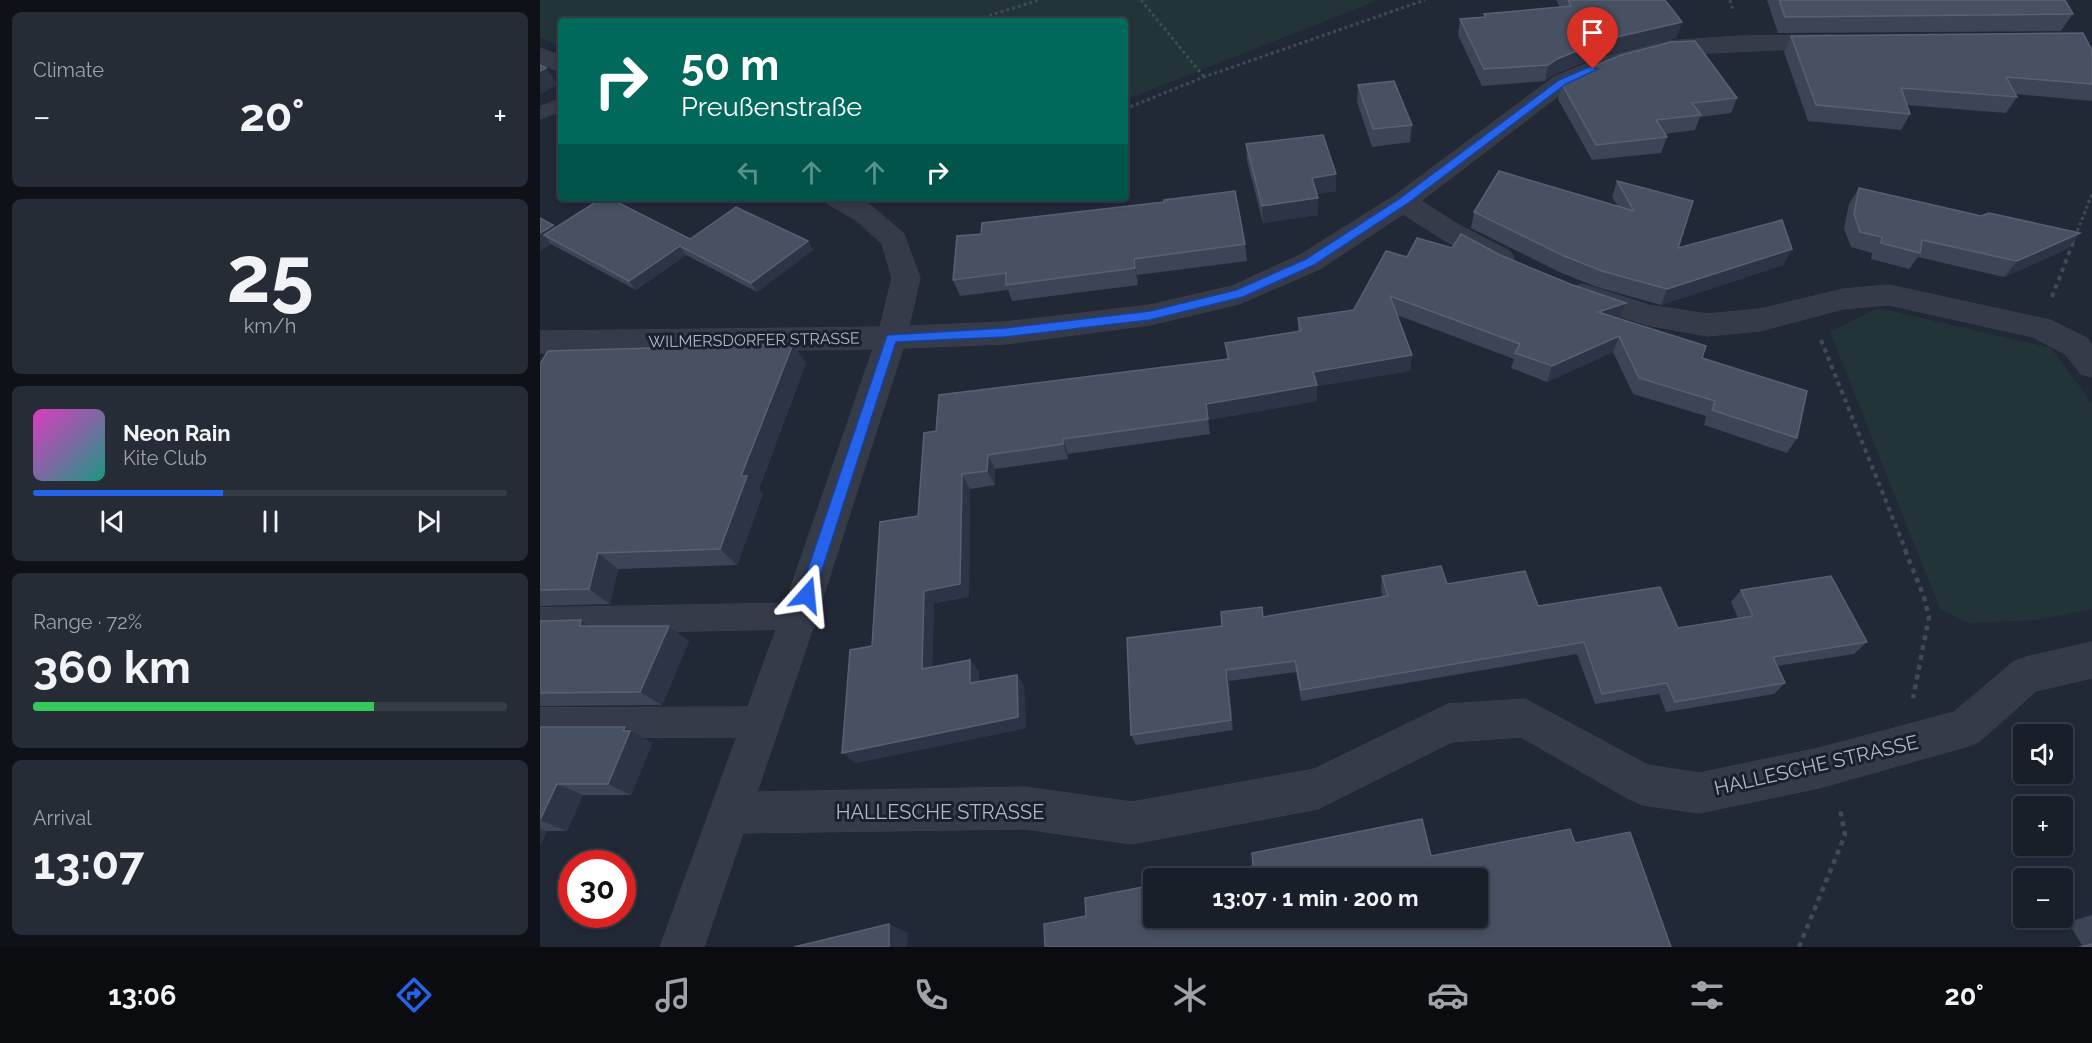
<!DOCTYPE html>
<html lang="en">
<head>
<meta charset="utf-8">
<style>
	:root { --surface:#191f29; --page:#262c35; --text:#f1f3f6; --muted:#9fa2a8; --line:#373d46; --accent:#2563eb }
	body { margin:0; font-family:Raleway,sans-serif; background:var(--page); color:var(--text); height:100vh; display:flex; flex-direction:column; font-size:22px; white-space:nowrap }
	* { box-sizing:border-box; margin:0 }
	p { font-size:20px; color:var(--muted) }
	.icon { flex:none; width:33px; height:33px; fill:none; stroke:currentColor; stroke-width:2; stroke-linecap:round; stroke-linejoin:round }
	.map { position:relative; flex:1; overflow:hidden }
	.panel { display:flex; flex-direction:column; gap:12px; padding:12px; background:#0e1117; width:540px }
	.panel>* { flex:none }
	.top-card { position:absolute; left:18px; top:18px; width:570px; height:183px; border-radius:6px; box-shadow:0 3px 9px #0003,0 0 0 2px var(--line); background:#00695c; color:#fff; overflow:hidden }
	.controls { position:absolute; left:1473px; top:724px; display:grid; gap:12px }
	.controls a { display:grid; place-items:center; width:60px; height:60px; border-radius:6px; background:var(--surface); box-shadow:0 3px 9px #0003,0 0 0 2px var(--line); font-size:30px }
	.speed { position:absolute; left:18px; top:850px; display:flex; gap:12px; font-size:30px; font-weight:700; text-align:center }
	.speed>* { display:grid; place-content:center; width:78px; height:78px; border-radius:50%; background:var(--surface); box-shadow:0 3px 9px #0003,0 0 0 2px var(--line); line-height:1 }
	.speed .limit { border:9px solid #d22; background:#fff; color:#111 }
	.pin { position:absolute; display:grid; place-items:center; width:51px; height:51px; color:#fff; margin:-62px -26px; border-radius:50% 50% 50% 0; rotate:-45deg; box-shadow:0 0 6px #0007 }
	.pin .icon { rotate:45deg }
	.me { position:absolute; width:66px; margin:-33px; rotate:18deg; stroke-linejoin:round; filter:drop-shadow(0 0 4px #0008) }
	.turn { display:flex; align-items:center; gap:21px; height:126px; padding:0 24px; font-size:27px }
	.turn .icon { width:78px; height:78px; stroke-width:2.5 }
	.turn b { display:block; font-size:42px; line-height:51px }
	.lanes { display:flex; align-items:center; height:57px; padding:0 24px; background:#0003; justify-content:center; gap:30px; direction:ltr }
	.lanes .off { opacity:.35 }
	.big { font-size:45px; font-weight:700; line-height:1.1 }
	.panel .tile { flex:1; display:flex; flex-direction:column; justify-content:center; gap:9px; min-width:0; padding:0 21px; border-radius:9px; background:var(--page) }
	.panel .dial { align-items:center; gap:0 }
	.dial b { font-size:78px; line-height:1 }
	.song { display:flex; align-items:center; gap:18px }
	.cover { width:72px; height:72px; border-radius:9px; background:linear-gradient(135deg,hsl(310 70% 55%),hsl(170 70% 35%)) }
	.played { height:6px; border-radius:3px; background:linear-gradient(90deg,var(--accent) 40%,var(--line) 40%) }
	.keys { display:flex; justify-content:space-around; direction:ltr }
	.heat { display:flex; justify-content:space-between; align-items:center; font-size:33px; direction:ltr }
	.charge { height:9px; border-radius:4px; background:linear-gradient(90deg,#34c759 72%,var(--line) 0) }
	.trip { position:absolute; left:603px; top:868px; width:345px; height:60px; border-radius:6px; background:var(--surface); box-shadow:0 3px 9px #0003,0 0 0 2px var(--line); font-weight:700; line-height:60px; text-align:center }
	.tab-bar { display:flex; height:96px; justify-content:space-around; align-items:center; background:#0a0c10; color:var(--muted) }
	.tab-bar .icon { width:42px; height:42px }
	.tab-bar .current { color:var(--accent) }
	.tab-bar b { font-size:27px; color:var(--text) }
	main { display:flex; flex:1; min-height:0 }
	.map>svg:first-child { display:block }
</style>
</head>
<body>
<main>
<section class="panel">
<div class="tile"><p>Climate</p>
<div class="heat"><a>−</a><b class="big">20°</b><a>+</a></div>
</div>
<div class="tile dial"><b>25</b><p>km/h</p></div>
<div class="tile">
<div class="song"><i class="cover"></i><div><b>Neon Rain</b><p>Kite Club</p></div></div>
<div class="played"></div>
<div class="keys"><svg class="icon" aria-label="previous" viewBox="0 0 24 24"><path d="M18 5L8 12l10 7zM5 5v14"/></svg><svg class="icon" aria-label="pause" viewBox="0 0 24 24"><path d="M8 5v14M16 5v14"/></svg><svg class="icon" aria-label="next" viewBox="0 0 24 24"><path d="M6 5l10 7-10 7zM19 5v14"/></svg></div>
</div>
<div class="tile"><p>Range · 72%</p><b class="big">360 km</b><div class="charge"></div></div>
<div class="tile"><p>Arrival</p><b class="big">13:07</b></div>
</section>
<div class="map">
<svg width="1552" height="947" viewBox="0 0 1552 947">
	<rect width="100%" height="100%" fill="#212937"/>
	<g fill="#233438">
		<path d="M0 0H838L585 100V21H21V47L0 37Z"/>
		<path d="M1338 308 1511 348 1552 403V609L1495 620 1428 623 1400 609 1290 332Z"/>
	</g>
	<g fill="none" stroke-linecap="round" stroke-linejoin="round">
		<g stroke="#3e4451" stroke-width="1">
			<g id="lane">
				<path d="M21 99V111L0 119V107Z"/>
				<path d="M259 603 269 607 273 616 269 625 259 629 0 634V608Z"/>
				<path d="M221 707 232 712 236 722 232 732 221 737 0 738V708Z"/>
			</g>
		</g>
		<g stroke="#3e4451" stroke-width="1">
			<g id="street">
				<path d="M1292 35 1300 37 1303 42 1300 47 1126 55 1076 68 1030 87 881 201 919 225 970 251 974 258 970 265C967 266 964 267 960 267 945 268 879 224 863 214L780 269 699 304 610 325 465 344 363 348 277 616 217 792 485 787 592 802 774 769 908 704 985 699 1108 765 1159 773 1279 748 1414 712 1473 662 1486 657 1552 642V678L1496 691 1439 742 1425 747 1279 788 1159 813 1103 805 1089 799 981 737 912 742 778 809 592 844 485 829 203 833 164 947H120L241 616 333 349 0 353V331L340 327 352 278 342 244 316 220 288 204 284 198H317L334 208 364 234 380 278 369 326 465 322 610 305 692 286 760 255 854 196 1014 77 1060 58 1126 41 1199 36Z"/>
				<path d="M0 48 21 56V72L0 64Z"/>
				<path d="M1043 284 1109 305 1167 314 1220 309 1303 289 1349 285 1510 320 1547 338 1552 345V377L1541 374 1525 354 1493 337 1349 305 1303 309 1220 331 1167 336 1107 325 1033 301 1029 294 1033 287Z"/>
			</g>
		</g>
		<g stroke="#3c4d51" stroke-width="3" stroke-dasharray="3 3" stroke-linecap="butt">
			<path d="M601 0 664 77"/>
			<path d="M1190 0 1193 11"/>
			<path d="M432 21 499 0"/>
			<path d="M585 109 664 77 885 0"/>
			<path d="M1533 242 1552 194"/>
		</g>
		<g stroke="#3c4d51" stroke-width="4" stroke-dasharray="4.5 4.5" stroke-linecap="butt">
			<path d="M1512 297 1534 240"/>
			<path d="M1281 340 1366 551"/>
		</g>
		<g stroke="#3c4d51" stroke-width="4.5" stroke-dasharray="5 5" stroke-linecap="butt">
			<path d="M1365 550 1384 597 1389 617 1373 698"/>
			<path d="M1259 947 1305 835 1300 809"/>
		</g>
		<use href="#lane" fill="#353b48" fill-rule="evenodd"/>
		<use href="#street" fill="#353b48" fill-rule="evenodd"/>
	</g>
	<g fill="#3c4556">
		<path d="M1016 0H1125L1142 22 1136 38 1059 56 1013 75 1005 81 942 86 918 35 920 19 944 18V14L1020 7Z"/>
		<path d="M1227 0H1525L1533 14 1521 31 1238 33Z"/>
		<path d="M1251 36 1552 50V101L1476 94 1477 97 1466 113 1367 105 1370 114 1361 130 1268 121 1244 52Z"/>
		<path d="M1022 84 1197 98 1191 113 1160 117 1155 130 1124 134 1127 137 1121 153 1052 160 1018 99Z"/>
		<path d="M818 85 872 125 870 142 832 147 817 102Z"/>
		<path d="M706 144 796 191 777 194 778 198V215L723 223 707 161Z"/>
		<path d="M1077 181 1138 248 1252 249 1243 265 1121 305 1057 287 1019 272 931 228 934 212 1077 205 1072 197Z"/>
		<path d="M1319 188 1441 216 1540 233 1527 249 1464 277 1378 257 1369 269 1331 259 1332 253 1311 247 1304 229 1309 204Z"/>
		<path d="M0 218 13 225 15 228 150 239 268 241 273 250 217 292 146 255 96 290 11 244 0 251Z"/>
		<path d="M705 244 707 261 597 275 598 285 472 301 468 290 420 296 413 280Z"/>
		<path d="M912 248 960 255 1030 284 1086 303 1080 318 1162 358 1257 438 1247 453 1164 425 1166 416 1093 394 1073 352 1007 382 971 368 974 359 857 315 872 355 870 371 777 386V401L668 420 670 434 528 454V459L455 469V485L430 489 429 597 394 603 392 667 439 671V682L477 675 484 686 486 728 315 763 332 646 378 516 396 431 687 359 685 343 758 331V318L813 311 867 257Z"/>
		<path d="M266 363 219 489 223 494 197 565 78 569 70 604 0 606V364Z"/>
		<path d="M842 576 907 584 998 606 1138 628 1198 618 1191 602 1201 590 1327 642 1314 654 1237 666 1245 683 1234 694 1126 712 1119 694 1055 704 1037 654 761 701 756 672 689 681 693 730 596 745 591 735 682 626 723 617 843 597 841 589Z"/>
		<path d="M0 621 50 626 149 641 122 705 0 706Z"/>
		<path d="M0 727 107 740 112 743 91 795H43L27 831H7L0 846Z"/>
		<path d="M1552 915V947H1537L1542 945 1528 922Z"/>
	</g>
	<g fill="#2c3445">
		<path d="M1142 22 1136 38 1059 56 1013 75 1005 81 1008 65 1017 59 1064 40Z"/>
		<path d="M6 68 18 85 0 94V71Z"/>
		<path d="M796 174V191L772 195V178Z"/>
		<path d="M778 198V215L723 223 722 206Z"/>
		<path d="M13 225 23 236 4 235 11 244 0 251V233Z"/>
		<path d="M1540 233 1527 249 1464 277 1477 261Z"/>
		<path d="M268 241 273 250 217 292 211 283Z"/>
		<path d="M140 246 146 255 96 290 89 281Z"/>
		<path d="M1252 249 1243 265 1121 305 1127 289Z"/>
		<path d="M594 259 597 275 598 285 595 268Z"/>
		<path d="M1086 303 1080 318 1058 312Z"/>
		<path d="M1079 336 1073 352 1007 382 1012 366Z"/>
		<path d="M253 344 266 363 219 489 223 494 197 565 180 549 201 476Z"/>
		<path d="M872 355 870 371 777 386V401L668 420 666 404 773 372Z"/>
		<path d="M523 439 528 454V459L523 444Z"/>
		<path d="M448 455 455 469V485L447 471Z"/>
		<path d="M422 474 430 489 429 597 394 603 392 680 382 669 384 591Z"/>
		<path d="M58 553 78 569 70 604 49 589Z"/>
		<path d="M41 620 63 635 40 626Z"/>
		<path d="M129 626 149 641 122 705 100 692Z"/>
		<path d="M430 660 439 671V695L430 683Z"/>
		<path d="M686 670 689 681 693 730 691 720Z"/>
		<path d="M477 675 484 686 486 728 315 763 302 753Z"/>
		<path d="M85 727 112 743 91 795 68 784Z"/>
		<path d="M17 784 43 795 27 831 0 820Z"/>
		<path d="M0 829 7 831 0 846Z"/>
		<path d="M349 924 368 933 367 947H349Z"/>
	</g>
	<g fill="#485162" stroke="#586171" stroke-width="1.5">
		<path d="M1028 0H1125L1142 22 1064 40 1017 59 1008 65 944 69 920 19 946 17 944 14 1031 6Z"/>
		<path d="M1239 0H1525L1533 14 1245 17Z"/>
		<path d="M1543 33 1552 50V84L1466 77 1477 97 1361 88 1370 114 1276 105 1251 36Z"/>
		<path d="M1155 41 1197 98 1152 103 1161 115 1116 120 1127 137 1056 145 1022 84 1035 74 1081 55 1131 42Z"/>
		<path d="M0 65 6 68 0 71Z"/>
		<path d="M854 81 872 125 833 129 818 85Z"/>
		<path d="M783 135 796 174 772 178 778 198 722 206 706 144Z"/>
		<path d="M959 171 1094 211 1077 181 1153 201 1138 248 1242 220 1252 249 1127 289 1062 271 1024 256 934 212Z"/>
		<path d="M1319 188 1441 216 1449 213 1540 233 1477 261 1382 240 1380 253 1341 243 1342 237 1320 232 1314 214Z"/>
		<path d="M695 191 705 244 594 259 595 268 466 285V273L413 280 417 236 441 234 442 223 624 202V200Z"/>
		<path d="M62 198H69L150 239 196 207 268 241 211 283 140 246 89 281 4 235Z"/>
		<path d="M0 218 13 225 0 233Z"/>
		<path d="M921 234 960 255 1030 284 1086 303 1058 312 1166 346 1162 358 1267 391 1257 438 1172 410 1175 401 1099 378 1079 336 1012 366 975 353 980 344 850 296 872 355 773 372 777 385 666 404 668 419 523 439V444L448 455 447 471 422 474 420 584 384 591 382 669 430 660V683L477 675 478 717 302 753 310 650 332 646 340 522 378 516 384 433 396 431 399 395 689 359 685 343 761 331 758 318 813 310V311L846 251 867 257 877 238 912 248Z"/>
		<path d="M253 344 201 476H207L180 549 58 553 49 589 0 590V364L8 351Z"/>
		<path d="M901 566 907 584 985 571 998 606 1120 587 1138 628 1213 616 1201 590 1291 576 1327 642 1233 657 1245 683 1135 702 1127 683 1062 694 1044 642 761 690 755 661 686 670 691 720 591 735 587 638 682 626 681 612 722 607 723 617 848 596 842 576Z"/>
		<path d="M41 620 40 626H129L100 692 0 693V621Z"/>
		<path d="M0 727H85L83 731H90L68 784H17L0 820Z"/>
		<path d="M882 819 891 856 1030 829 1035 843 1090 832 1131 947H505L504 924 546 916 545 898 614 885V918H938V879H646L713 866 712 853Z"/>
		<path d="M349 924V947H254Z"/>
		<path d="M1552 944V947H1541Z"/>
	</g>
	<path fill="#2563eb" stroke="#184099" stroke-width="1.5" d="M1049 67 1058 69 1026 84 867 204 774 265 703 297 610 320 465 337 356 342 274 595 272 599 267 601 261 599 259 595 347 335 465 328 610 311 696 290 766 259 859 199 1019 80Z"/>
	<g text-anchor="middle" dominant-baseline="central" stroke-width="6" stroke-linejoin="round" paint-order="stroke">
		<g font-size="16" fill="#afb6c4" stroke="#1a202c">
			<text transform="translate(214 340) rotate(-1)">WILMERSDORFER STRASSE</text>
		</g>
		<g font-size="20" fill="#afb6c4" stroke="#1a202c">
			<text transform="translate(1276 765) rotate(-13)">HALLESCHE STRASSE</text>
			<text x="400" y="812">HALLESCHE STRASSE</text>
		</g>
	</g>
</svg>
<div class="controls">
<a><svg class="icon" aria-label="sound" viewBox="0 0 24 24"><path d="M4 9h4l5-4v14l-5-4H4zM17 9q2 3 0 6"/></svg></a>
<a>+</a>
<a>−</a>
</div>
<div class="speed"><div class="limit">30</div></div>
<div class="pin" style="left:1053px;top:69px;background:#d93025"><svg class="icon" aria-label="arrive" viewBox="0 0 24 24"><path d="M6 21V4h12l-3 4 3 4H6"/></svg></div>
<svg class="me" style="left:267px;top:595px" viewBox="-20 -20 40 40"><path d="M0-17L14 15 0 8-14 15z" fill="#2563eb" stroke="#fff" stroke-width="4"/></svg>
<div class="trip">13:07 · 1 min · 200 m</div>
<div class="top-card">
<div class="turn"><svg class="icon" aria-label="right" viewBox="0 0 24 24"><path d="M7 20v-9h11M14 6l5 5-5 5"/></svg><div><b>50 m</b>Preußenstraße</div></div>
<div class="lanes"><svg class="icon off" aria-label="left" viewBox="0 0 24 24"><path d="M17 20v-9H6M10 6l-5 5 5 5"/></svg><svg class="icon off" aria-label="ahead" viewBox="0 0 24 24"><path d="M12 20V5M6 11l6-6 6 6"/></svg><svg class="icon off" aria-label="ahead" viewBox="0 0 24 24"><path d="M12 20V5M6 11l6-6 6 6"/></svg><svg class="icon" aria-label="right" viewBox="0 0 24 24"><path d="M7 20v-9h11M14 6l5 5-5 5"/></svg></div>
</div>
</div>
</main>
<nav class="tab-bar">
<b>13:06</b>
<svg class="icon current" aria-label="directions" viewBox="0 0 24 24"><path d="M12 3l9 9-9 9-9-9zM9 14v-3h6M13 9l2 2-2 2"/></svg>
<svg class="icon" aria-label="music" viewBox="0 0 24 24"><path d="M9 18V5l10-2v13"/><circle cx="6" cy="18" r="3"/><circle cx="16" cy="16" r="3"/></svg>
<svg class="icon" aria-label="phone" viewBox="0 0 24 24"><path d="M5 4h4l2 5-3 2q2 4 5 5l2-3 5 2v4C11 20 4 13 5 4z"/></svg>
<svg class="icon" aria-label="climate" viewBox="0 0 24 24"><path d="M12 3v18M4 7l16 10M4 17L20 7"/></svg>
<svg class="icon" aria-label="car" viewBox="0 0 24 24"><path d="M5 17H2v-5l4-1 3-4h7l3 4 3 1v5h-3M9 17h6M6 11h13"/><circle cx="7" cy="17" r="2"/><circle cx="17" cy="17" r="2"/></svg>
<svg class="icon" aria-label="filters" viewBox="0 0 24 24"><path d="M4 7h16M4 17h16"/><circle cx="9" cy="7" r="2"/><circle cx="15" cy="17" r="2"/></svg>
<b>20°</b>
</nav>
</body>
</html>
